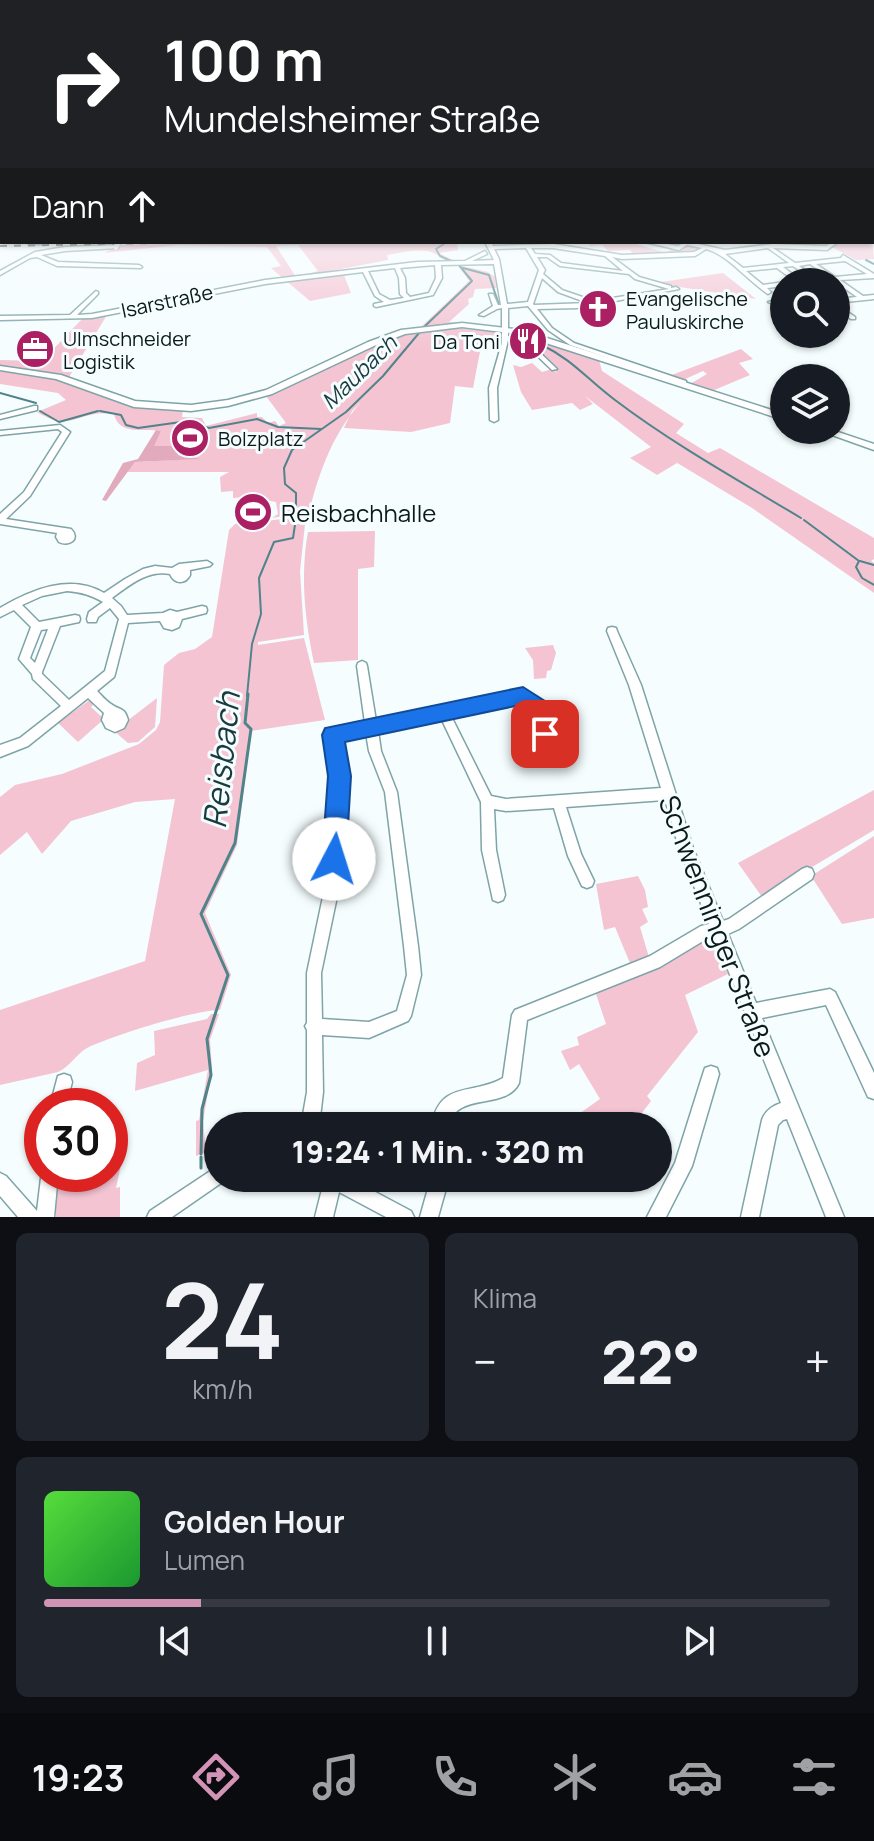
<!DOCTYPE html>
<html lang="de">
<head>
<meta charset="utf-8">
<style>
	:root { --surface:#171b24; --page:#20242c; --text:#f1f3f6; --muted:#9ea1a6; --line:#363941; --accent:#d194b4 }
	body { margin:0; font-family:Manrope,sans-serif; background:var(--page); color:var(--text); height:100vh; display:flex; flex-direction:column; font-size:30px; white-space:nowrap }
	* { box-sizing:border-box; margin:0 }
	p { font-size:26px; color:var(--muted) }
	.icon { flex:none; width:44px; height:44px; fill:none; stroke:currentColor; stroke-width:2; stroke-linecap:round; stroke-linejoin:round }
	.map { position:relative; height:1217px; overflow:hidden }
	.side { display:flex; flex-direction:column; gap:16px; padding:16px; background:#0d0f14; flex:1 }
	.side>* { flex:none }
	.hud { position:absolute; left:0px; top:0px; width:874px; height:244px; box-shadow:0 2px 6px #0004; background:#202124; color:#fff; overflow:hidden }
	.controls { position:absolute; left:770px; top:268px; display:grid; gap:16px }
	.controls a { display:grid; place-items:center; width:80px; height:80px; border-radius:50%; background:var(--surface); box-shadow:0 2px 6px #0004; font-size:40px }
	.speed { position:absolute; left:24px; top:1088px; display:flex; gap:16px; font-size:40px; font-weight:700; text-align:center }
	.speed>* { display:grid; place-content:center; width:104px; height:104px; border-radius:50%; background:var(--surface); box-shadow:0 2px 6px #0004; line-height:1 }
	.speed .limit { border:12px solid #d22; background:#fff; color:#111 }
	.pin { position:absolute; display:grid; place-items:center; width:68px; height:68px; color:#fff; margin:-34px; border-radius:16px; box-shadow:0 4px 12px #0006 }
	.me { position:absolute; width:88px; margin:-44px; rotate:5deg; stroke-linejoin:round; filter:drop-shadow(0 0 6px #0008) }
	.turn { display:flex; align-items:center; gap:28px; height:168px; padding:0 32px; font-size:36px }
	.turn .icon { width:104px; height:104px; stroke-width:2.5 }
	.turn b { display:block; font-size:56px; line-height:68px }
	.then { display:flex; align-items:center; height:76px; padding:0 32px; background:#0003; gap:16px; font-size:30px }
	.big { font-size:60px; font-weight:800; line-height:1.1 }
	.side .card { flex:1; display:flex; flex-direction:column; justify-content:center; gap:12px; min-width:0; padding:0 28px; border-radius:12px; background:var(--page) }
	.side .dial { align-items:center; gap:0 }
	.dial b { font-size:104px; line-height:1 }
	.song { display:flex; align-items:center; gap:24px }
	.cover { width:96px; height:96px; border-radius:12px; background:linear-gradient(135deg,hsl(110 70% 55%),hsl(130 70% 35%)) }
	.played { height:8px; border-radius:4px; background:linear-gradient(90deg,var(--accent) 20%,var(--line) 20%) }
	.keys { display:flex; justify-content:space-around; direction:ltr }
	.heat { display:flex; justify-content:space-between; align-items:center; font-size:44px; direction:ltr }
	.side .tiles { flex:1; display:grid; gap:16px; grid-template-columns:1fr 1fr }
	.card:last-child { grid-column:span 2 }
	.trip { position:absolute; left:204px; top:1112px; width:468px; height:80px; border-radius:40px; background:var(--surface); box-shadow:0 2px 6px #0004; font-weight:800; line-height:80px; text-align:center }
	.tab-bar { display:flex; height:128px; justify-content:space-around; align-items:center; background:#090b0e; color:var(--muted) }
	.tab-bar .icon { width:56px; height:56px }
	.tab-bar .current { color:var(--accent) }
	.tab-bar b { font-size:36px; color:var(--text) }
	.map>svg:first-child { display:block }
</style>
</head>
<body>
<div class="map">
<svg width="874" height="1217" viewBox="0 0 874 1217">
	<rect width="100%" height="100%" fill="#f5fdfe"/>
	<g fill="#f4c4d3" fill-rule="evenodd">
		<path d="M872 237 874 259 856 260 832 247 837 242H872Z"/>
		<path d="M262 242H457L458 250 439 253 457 262C444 263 439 253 427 251 414 249 399 253 387 255L388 260 331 271V275H344L351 293 310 301 271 268 281 266 267 247 178 245 104 253 120 245ZM298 245 318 271 296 277 276 246Z"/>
		<path d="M586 242H629L667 253 672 248 681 249 687 245 700 249 699 252 634 256 630 250 608 251 602 245 591 246Z"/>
		<path d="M458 265 488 272 495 277 496 288 475 289 473 297 468 299 469 304 449 322 458 323 421 327 469 281Z"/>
		<path d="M723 273 756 299 654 283Z"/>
		<path d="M107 315 69 377 0 366V360L42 361 83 318Z"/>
		<path d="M453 328 504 332 503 340 482 341 473 388 455 386 450 423 411 432 344 428 352 411 373 390C337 423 321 465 309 512L272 518 278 514 276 502 260 499 259 496 233 498V491L221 492 220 477 229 472H127L135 462 196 459 153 446 161 431C143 428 119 436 114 414 77 409 73 434 37 412L66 400 58 393 0 384V371L56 379 132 406 183 410 182 417 202 418 206 426 257 413V417H262L268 423 275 421 279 426 286 423 266 396 402 334Z"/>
		<path d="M543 343 599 360 602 371 684 424 676 433 708 453 720 448 874 538V559L871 561 874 563V593L752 508 669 458 677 463 657 475 630 458 651 447 585 396 593 404 580 410 572 403 532 410 521 392 513 365 521 367 532 363 542 372 552 369 558 374 534 346Z"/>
		<path d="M741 349 753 359 739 363 750 375 712 391 690 384 707 374 703 371 683 380 669 376Z"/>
		<path d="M293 518 303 520 305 524 300 571 304 635 258 642V645L304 638 325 720 251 731 237 845 205 913 231 975 220 1010C194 1010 111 1036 87 1048 76 1054 71 1066 58 1072L0 1085V1010L145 961 175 799 135 802 71 821 42 854 27 832 0 855V797L15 785 62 774 139 744 156 730 160 722 164 665 179 653 195 649 212 637 229 530 235 524Z"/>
		<path d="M375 531 374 567 358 569V660L314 663C305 620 300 576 308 532Z"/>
		<path d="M553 645 556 653 551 670 547 671 546 678 534 679 533 660 525 648Z"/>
		<path d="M157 698 155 727 138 742 128 743 114 731Z"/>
		<path d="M91 699 95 703 91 707 104 719 78 742 58 723Z"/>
		<path d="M874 790V830L762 897 738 863Z"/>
		<path d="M874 836V918L842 924 811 876Z"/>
		<path d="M638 876 645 890 648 907 642 909 648 922 640 927 648 954 647 962 632 968 615 927 604 930 596 884Z"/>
		<path d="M708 938 714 939 728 974 685 995 698 1032 647 1096 651 1101 632 1126H572L578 1121 576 1116 600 1099 579 1064 570 1070 561 1051 579 1045 577 1037 606 1024 595 991Z"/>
		<path d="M211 1014H219L210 1040 212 1069 203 1121 206 1152 196 1156V1121L199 1120 208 1070 135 1091 137 1063 155 1055 154 1031 207 1019Z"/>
		<path d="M124 1151 116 1188 120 1187V1217H56L55 1174H110V1161Z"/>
	</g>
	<path fill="#e2aabd" d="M156 430 161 431 154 446H177L178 455 201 459 135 462 106 501 102 500 123 463 138 459Z"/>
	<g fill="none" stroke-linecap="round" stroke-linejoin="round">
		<g stroke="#50848a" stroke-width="2">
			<path d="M447 242 436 249 440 256 453 262"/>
			<path d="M866 260 874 264"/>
			<path d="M463 268 489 275 499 305"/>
			<path d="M423 328 472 281 458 264"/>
			<path d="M542 345C573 360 588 380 615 400 673 444 738 480 801 518"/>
			<path d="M0 393 36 403"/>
			<path d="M40 411 59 422 98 411"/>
			<path d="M100 411 121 415 126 425 138 428 188 421 209 428 257 419 278 427 321 429"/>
			<path d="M296 514V493L285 484 284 468 292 450 346 412 383 376 419 333"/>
			<path d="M804 520 859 561 856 567 862 578 874 585"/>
			<path d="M860 561 874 565"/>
			<path d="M247 696 252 644 261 614 259 578 274 542 293 538 296 518"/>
		</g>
		<g stroke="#50848a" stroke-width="3">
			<path d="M201 1154 202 1109 211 1075 207 1039 228 975 201 914 235 843 251 729 245 723 248 694"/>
			<path d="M201 1157V1168"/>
		</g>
		<g stroke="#7ea4a8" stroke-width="3">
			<g id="minor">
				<rect x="0" y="187" width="2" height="2"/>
				<path d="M0 204H2V213L0 212Z"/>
				<rect x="872" y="235" width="2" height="3"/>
				<path d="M26 242H50L47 244H29Z"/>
				<path d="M485 242H491L493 246 553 244 622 255 694 252 702 248 687 245 679 250 645 242H656L678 246 683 243 680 242H689L725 250 773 244 826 246 832 242H838L827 250 773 248 795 263 841 258 843 255 874 274V278L840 280 863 296 874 295V299L836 303V299L857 297 810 264 799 266 823 282H816L793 266 783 267 803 282H796L777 268 746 271 763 285 784 282V286L767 288 771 292 768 294C748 281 727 254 706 249L695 256 622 259 612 257 639 277 671 286V288L676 287 679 289 578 308 537 309 552 328 574 343 686 381V383H682L570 345 548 330 528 306 508 308V336L533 346 557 369 552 370 529 348 508 340 497 388 498 420 494 422 490 420 489 388 502 343V308L497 309 484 316 479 315 493 306 489 294H493L498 305H501L494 264 441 265 442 278 433 295 376 307 374 306V304L384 302 375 296 363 272 265 284 92 318 0 320V316L70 315 96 291 98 292V294L77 315 92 314 265 280 417 262 465 261 485 251 487 254 472 261 494 260ZM526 248 539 270 528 302 507 304 499 259 494 249ZM531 248H553L605 256 623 271 561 263 550 255 535 254ZM768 248 789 263 743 268 725 254ZM537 257H547L560 266 629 274 635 279 669 289 594 301 562 290 543 274 545 270ZM845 261 867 274 835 277 816 264ZM435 265 436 278 429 293 410 297 406 293 405 278 400 268ZM395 268 399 278 400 294 404 298 390 300 379 294 368 271ZM542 278 558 292 588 303 534 305 533 304Z"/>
				<path d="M116 245 118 248 65 251 41 255 58 262 139 265 142 267 141 268 57 266 37 257 30 258 0 275V271L35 252 65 247Z"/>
				<path d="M784 299V303H780L784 304V308L768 302Z"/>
				<path d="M836 304 855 317V319H851L836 309Z"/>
				<path d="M34 406H37V410L0 419V415Z"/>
				<path d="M60 425 70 432 30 496 6 519 71 529C81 539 69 547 59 542L56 537 57 533 0 524V514L24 492 62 432 58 429 0 435V431Z"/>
				<path d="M207 561 212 564 210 566 190 570V575C185 585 174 584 170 574 147 570 130 585 112 598L121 606 127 615 163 613 170 610 177 612 202 606 206 607 207 610 206 613 182 619 179 627 172 630 164 628 160 621 128 623 115 674 114 677 97 691C101 695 106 701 111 704 120 711 124 706 128 720L124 728 115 732 106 728 102 720 104 713 88 698 28 746 0 757V745L20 738 61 706 33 679 32 674 19 659 31 627 14 610 0 617V608C31 590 70 573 104 593L125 579 143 569 155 566 172 568 179 564ZM67 591C81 592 91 595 103 602L89 612 87 619 88 622H96L98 617 110 608 119 619 105 671 69 700 42 674V672L60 626 79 622 80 619 79 616 75 615 39 622 22 605 42 596ZM48 629 35 663 30 658 41 630Z"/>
				<path d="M612 627 616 628 617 631 641 685 693 848 723 921 729 919 802 869 807 867 812 869 814 874 812 879 739 929 728 934 756 1003 830 989 835 992 874 1073V1099L868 1097 826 1005 762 1018 844 1217H826L787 1119 783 1120 778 1125 759 1217H741L762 1120C765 1111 772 1106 781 1103L715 937 708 938 660 967 527 1020 519 1083C506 1111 455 1091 449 1126H431C441 1079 472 1096 503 1078L512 1015 515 1010 650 956 701 926 709 924 679 848 665 800 566 807 581 854 594 881 592 886 587 888 582 886 568 856 554 808 506 811 494 809 496 850 505 895 503 900 498 902 493 900 482 850 481 802 441 718 378 731 381 751 397 792 418 946 421 975 411 1016 408 1021 369 1038 322 1035 323 1092 319 1126H301L307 1092V1030L305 1026 307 1023V973L325 887 333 794 327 735 329 731 333 730 365 723 357 666 358 663 362 661 366 663 367 666 376 721 523 691 548 707 569 742 562 757 558 759 541 752 536 741 545 722 540 715 521 701 451 716 491 796 506 799 661 788 629 685 607 631 608 628ZM366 733 369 751 385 792 404 946 407 975 397 1011 369 1022 322 1019 321 973 339 887 345 794 339 739ZM551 733 557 743 555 746 549 744 548 741Z"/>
				<path d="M711 1066 717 1068 719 1074 692 1166 666 1217H647L675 1163 703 1074 705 1068Z"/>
				<path d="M64 1074 70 1076 72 1082 66 1106H50L58 1076Z"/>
				<path d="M218 1166V1178H226L224 1181 172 1217H147L150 1211Z"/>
				<path d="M42 1170V1174H58L54 1217H18L0 1196V1173L6 1176 37 1211Z"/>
				<path d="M322 1178H349L411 1211 414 1217H386L339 1192 333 1217H315L324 1181Z"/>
				<path d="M431 1178H449L438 1217H420Z"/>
			</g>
		</g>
		<g stroke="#7ea4a8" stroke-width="3">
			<g id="major">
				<path d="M462 323 522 330 784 414V420L518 334 462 327 405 334 374 346 272 394 228 406 191 411 134 407 56 379 0 370V366L61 375 135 401 191 405 228 400 266 390 368 342 401 330Z"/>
				<path d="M818 430H832L874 444V450Z"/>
			</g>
		</g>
		<use href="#minor" fill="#fff" fill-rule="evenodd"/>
		<use href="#major" fill="#fff" fill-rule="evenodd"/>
		<path stroke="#324142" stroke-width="2" stroke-dasharray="7 7" stroke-linecap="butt" d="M0 246 210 242"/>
		<g stroke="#7ea4a8" stroke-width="6" stroke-linecap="butt">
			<path id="minor-bridge" d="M116 247 119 242"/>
		</g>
		<use href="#minor-bridge" stroke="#fff" stroke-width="5"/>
	</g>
	<linearGradient id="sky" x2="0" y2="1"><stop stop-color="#77b3d6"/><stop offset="0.51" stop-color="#fafeff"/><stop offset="1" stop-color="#fafeff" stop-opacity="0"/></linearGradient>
	<rect width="874" height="350" fill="url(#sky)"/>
	<path fill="#1a73e8" stroke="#114b97" stroke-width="2" d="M523 687 551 705 560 723 552 741 545 744 537 741 534 734 539 723 520 705 345 742 351 776 346 859 342 867 334 871 325 867 322 859 328 776 322 735 325 728Z"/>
	<defs>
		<g id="church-disc" transform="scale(2)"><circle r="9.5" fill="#aa2063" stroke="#f5fdfe"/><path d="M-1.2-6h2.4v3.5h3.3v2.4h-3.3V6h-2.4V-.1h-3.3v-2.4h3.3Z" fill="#fff"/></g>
		<g id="restaurant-disc" transform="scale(2)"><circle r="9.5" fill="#aa2063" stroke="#f5fdfe"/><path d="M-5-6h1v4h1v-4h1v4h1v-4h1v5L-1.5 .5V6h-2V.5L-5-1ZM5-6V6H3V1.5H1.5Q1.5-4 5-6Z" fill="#fff"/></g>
		<g id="office-disc" transform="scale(2)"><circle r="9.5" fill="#aa2063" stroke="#f5fdfe"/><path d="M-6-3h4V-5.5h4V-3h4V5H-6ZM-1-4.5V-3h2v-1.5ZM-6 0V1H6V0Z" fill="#fff"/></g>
		<g id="stadium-disc" transform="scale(2)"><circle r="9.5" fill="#aa2063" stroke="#f5fdfe"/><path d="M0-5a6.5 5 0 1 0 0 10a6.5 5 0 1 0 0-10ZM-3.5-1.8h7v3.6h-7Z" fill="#fff"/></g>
	</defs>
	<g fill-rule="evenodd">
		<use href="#church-disc" x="598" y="309"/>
		<use href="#restaurant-disc" x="528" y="341"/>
		<use href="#office-disc" x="35" y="349"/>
		<use href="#stadium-disc" x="190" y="438"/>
		<use href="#stadium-disc" x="253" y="512"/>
	</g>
	<g text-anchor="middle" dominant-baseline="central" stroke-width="6" stroke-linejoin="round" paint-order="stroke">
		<g font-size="20" fill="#0a1a1b" stroke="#f5fdfe" text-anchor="start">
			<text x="626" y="298">Evangelische<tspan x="626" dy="23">Pauluskirche</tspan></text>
			<text x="63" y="338">Ulmschneider<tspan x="63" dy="23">Logistik</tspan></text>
			<text x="500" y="341" text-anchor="end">Da Toni</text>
			<text x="218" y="438">Bolzplatz</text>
		</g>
		<g font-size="20" fill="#0a1a1b" stroke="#f5fdfe">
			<text transform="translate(167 301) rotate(-12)">Isarstraße</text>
		</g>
		<g font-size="22" font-style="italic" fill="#193b3f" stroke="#f5fdfe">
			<text transform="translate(359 372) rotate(-44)">Maubach</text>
		</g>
		<g font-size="24" fill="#0a1a1b" stroke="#f5fdfe" text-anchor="start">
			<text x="281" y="512">Reisbachhalle</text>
		</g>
		<g font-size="28" fill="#0a1a1b" stroke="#f5fdfe">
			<text transform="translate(718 926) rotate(69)">Schwenninger Straße</text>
		</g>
		<g font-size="32" font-style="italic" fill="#193b3f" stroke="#f5fdfe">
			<text transform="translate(221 760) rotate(-84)">Reisbach</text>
		</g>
	</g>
</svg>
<div class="controls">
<a><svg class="icon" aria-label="search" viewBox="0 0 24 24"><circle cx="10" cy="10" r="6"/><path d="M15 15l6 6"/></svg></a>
<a><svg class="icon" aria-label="layers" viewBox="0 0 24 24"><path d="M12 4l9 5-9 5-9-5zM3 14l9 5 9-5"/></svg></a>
</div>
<div class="speed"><div class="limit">30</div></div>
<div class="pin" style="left:545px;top:734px;background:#d93025"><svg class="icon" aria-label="arrive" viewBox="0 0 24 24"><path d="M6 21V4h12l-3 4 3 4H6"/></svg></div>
<svg class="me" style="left:334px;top:859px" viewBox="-20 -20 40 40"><circle r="19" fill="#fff"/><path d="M0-13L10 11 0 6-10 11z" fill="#1a73e8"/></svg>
<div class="trip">19:24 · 1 Min. · 320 m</div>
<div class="hud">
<div class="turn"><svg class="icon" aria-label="right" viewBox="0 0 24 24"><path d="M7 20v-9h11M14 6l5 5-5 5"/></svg><div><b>100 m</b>Mundelsheimer Straße</div></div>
<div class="then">Dann<svg class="icon" aria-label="ahead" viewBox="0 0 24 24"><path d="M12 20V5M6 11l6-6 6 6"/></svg></div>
</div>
</div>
<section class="side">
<div class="tiles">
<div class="card dial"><b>24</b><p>km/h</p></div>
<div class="card"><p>Klima</p>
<div class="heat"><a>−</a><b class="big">22°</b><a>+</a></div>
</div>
<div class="card">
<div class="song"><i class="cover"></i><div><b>Golden Hour</b><p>Lumen</p></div></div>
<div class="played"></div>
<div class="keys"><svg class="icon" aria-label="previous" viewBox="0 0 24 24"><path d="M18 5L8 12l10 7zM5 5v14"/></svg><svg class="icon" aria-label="pause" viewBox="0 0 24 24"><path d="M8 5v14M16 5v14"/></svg><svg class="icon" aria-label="next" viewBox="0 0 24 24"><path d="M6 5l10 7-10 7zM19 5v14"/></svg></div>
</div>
</div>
</section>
<nav class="tab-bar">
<b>19:23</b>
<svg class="icon current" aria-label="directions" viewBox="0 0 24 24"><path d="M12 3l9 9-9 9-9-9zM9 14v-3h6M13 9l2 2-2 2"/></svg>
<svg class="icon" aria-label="music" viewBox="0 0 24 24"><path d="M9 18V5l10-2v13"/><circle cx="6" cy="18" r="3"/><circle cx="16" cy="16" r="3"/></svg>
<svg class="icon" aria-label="phone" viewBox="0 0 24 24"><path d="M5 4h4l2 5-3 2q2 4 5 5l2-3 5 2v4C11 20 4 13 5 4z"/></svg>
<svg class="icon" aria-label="climate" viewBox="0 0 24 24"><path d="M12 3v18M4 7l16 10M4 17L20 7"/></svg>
<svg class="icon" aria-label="car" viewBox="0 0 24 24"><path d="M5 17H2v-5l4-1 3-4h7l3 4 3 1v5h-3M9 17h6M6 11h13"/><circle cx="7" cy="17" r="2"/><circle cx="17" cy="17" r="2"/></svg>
<svg class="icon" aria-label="filters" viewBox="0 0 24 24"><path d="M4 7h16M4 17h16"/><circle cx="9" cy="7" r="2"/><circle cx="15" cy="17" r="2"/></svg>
</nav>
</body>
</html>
